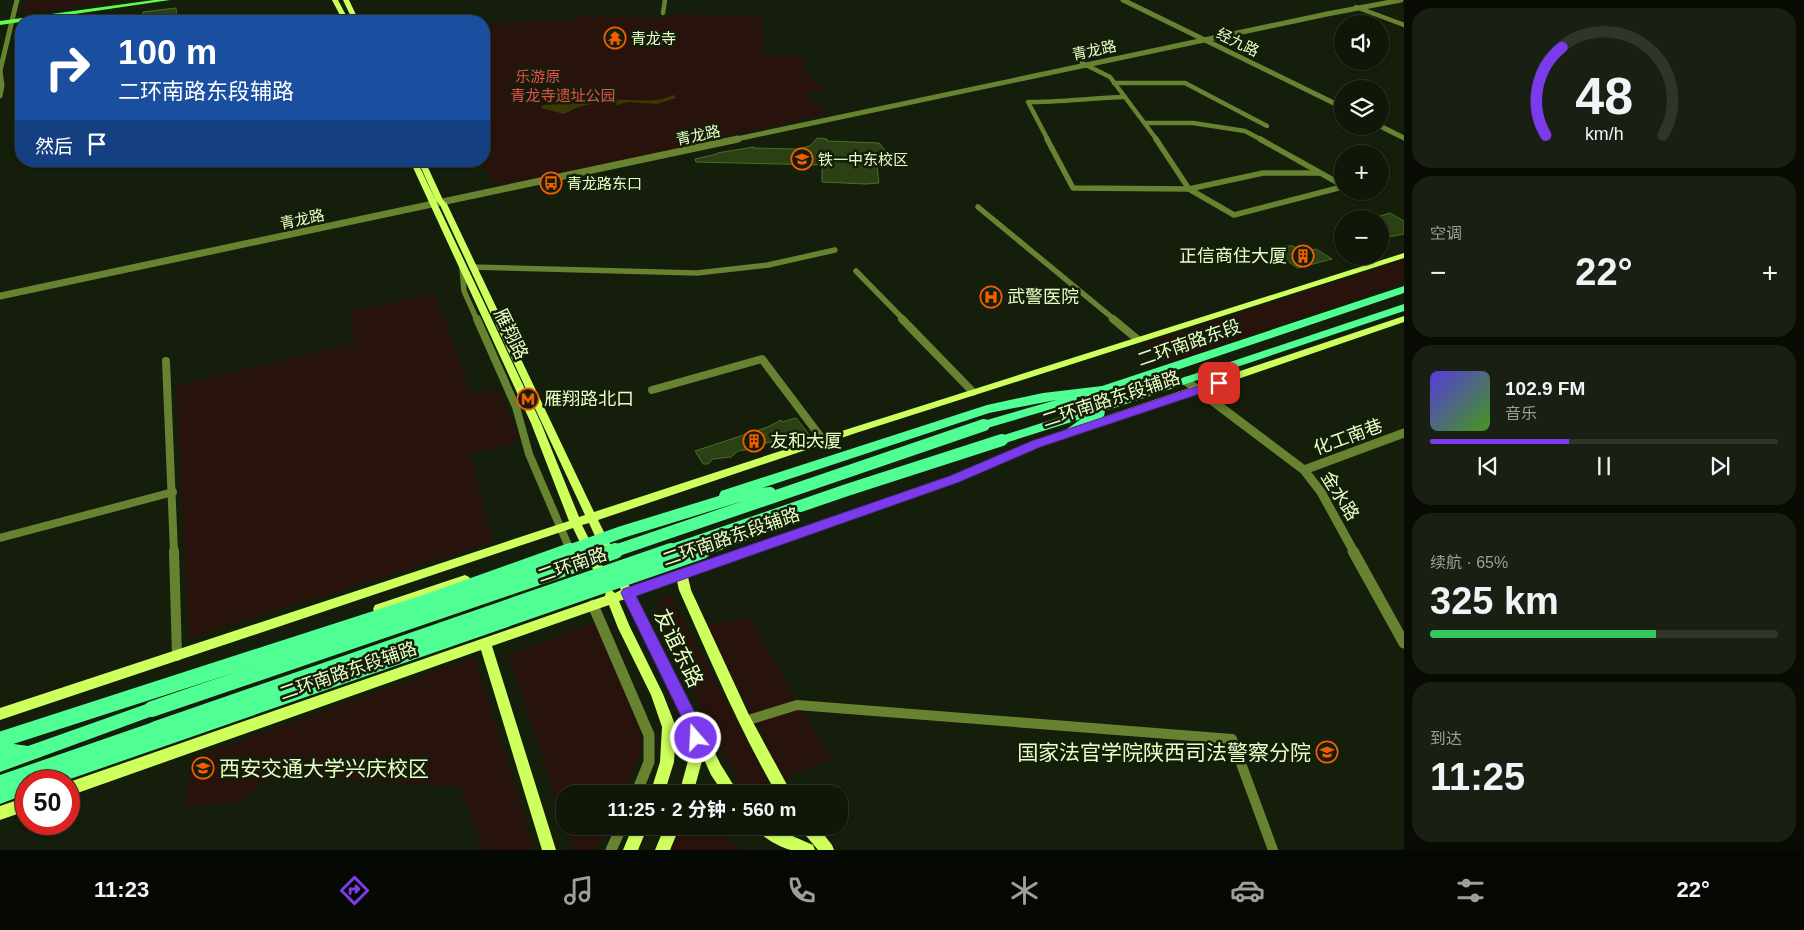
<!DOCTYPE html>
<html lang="zh">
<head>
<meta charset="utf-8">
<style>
	:root { --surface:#101608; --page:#191f12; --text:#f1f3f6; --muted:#9c9f9c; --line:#303529; --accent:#7c3aed }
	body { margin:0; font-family:Helvetica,"Noto Sans SC",sans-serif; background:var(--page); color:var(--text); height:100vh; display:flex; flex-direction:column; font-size:19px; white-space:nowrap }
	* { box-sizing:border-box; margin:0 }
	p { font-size:16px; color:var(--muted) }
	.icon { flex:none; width:28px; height:28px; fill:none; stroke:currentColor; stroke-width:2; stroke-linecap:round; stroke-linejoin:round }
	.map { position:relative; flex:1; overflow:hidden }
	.side { display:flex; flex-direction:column; gap:8px; padding:8px; background:#090c04; width:400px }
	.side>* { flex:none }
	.top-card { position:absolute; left:15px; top:15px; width:475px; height:152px; border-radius:20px; box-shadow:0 1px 4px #0004,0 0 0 1px var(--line); background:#1a4fa0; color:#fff; overflow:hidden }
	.fabs { position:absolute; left:1334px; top:15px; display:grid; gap:10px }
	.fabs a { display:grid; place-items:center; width:55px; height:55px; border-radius:50%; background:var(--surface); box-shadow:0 1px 4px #0004,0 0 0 1px var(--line); font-size:25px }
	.speed { position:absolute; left:15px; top:770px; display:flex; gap:10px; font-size:25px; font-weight:700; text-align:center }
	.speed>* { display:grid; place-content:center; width:65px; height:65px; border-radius:50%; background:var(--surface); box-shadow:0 1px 4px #0004,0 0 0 1px var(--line); line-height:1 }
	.speed .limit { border:8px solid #d22; background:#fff; color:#111 }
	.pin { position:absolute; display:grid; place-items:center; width:42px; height:42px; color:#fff; margin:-21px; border-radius:10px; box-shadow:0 2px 8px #0006 }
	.me { position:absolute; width:55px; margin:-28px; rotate:341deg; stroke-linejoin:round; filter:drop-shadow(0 0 4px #0008) }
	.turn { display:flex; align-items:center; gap:18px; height:105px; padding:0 20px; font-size:22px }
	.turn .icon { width:65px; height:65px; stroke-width:2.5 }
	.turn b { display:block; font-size:35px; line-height:42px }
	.then { display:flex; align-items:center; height:48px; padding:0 20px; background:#0003; gap:10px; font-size:19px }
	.big { font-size:38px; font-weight:700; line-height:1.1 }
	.side .tile { flex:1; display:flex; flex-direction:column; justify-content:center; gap:8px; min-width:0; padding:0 18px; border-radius:20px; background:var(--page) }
	.side .dial { align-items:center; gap:0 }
	.dial svg { height:130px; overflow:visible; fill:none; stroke:var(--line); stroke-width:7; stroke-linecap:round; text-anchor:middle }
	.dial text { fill:var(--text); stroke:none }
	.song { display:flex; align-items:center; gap:15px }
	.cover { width:60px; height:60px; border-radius:8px; background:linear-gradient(135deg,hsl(250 70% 55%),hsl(100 70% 35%)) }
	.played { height:5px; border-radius:2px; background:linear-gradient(90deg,var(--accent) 40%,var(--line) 40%) }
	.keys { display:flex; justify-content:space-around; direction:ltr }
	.heat { display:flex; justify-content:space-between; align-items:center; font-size:28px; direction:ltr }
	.charge { height:8px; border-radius:4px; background:linear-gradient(90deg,#34c759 65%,var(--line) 0) }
	.trip { position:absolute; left:556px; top:785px; width:292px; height:50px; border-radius:20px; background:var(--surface); box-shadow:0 1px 4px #0004,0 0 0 1px var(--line); font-weight:700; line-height:50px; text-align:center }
	.tab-bar { display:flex; height:80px; justify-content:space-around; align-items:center; background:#060903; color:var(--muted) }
	.tab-bar .icon { width:35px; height:35px }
	.tab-bar .current { color:var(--accent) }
	.tab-bar b { font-size:22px; color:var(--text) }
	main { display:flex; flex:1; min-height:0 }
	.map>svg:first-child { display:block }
</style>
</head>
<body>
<main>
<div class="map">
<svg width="1404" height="850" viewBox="0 0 1404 850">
	<rect width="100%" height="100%" fill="#151e0a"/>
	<g fill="#28130c">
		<path d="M25 0H121L22 14Z"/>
		<path d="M673 14 762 17 764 55 805 57 803 72 825 89 804 94 829 113 662 152 494 186 480 161H484V24L575 19 577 16 662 18Z"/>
		<path d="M1404 260V282L1170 363 1143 344Z"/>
		<path d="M435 293 471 394 499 391 520 441 470 455 493 542 189 638 176 386 355 343 350 312Z"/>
		<path d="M670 594 775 794H745L656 621 660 601Z"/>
		<path d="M749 617 830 759 784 779 707 625Z"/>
		<path d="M599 621 641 725V751L623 794H565V826H608L595 850H573L509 654Z"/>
		<path d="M475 657 534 846 524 850H483L460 787 302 777 269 778 237 803 183 806 193 758Z"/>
		<path d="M680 826H720L740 850H669Z"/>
	</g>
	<path fill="#3c3804" d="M674 95 676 98 657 104 628 102 617 105 599 102 578 107 564 114 541 108 543 105C564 104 584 102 604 100 627 98 652 105 674 95Z"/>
	<g fill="#2b4014" stroke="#4a6f24">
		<path d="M176 8 177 20 143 21V12Z"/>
		<path d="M817 138 827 139V141L879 143 898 166H877L879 183 866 184 822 182V165L696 162 695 159 717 154V153L754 147 753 148 797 149 810 146Z"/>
		<path d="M1390 213 1404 221V234L1388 237 1380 232V216Z"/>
		<path d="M1281 246H1293L1303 252 1316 249 1332 259 1298 268 1270 250Z"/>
		<path d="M796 418 811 437 799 433 790 435 784 440 774 441 763 444 757 448 738 451 731 457 713 459 708 464H703L695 451 768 427 781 420 782 422Z"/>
	</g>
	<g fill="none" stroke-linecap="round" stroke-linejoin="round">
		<g stroke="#678230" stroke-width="4.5">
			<path d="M1356 7 1404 25"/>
			<path d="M663 13 665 0"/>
			<path d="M1082 63 1110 77 1157 140"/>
			<path d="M1114 83H1185L1267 126"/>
			<path d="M1145 123H1193L1245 131 1262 140"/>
			<path d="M1048 140 1028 102C1061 102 1092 98 1125 97"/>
		</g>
		<g stroke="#678230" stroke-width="5.5">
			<path d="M1047 139 1073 188 1189 189 1263 173H1320"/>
			<path d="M1156 139 1189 189 1234 215 1342 187"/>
			<path d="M1260 139 1342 185"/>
			<path d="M978 207 1115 320"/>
			<path d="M472 267 697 273 768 265 835 250"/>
			<path d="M462 268 464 291 477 320"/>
			<path d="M856 271 904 320"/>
		</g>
		<g stroke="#678230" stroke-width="8">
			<path d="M477 319 516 407 529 454 571 552"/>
			<path d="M902 319 973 392"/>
			<path d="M1113 319 1137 339"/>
			<path d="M166 361 174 552"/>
			<path d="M652 390 762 359 823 440"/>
			<path d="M0 538 173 492"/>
		</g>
		<g stroke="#678230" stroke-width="10">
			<path d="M174 551 177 656"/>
			<path d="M745 721 797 705 1232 739 1273 850"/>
		</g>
		<g stroke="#678230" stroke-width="5">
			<path d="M1123 0 1342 107"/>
			<path d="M0 71 17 0"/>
			<path d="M0 71 2 85 0 96"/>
			<path d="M1380 126 1404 138"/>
			<path d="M732 140 1327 14 1401 0"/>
		</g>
		<path stroke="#678230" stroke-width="7" d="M0 296 738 139"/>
		<g stroke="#678230" stroke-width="9">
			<path d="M1186 381 1304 470 1321 492 1354 552"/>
			<path d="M1304 470 1404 433"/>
		</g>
		<g stroke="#678230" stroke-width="11">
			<path d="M1353 551 1404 643"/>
			<path d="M593 605 649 735V762L636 794"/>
			<path d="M611 850 622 826"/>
		</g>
		<g fill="#cdff5d" fill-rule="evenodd">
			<path d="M332 0H338L349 21H343Z"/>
			<path d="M343 0H349L359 21H353Z"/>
			<path d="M410 161H417L541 423 579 517 585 515 440 205 436 201 418 161H425L443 200 447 204 594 512 848 429 1404 253V258L856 433 598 520 611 546 609 549 605 550 601 549 589 523 582 525 609 579 607 582 603 584 599 582 573 528 0 720V708L569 521 531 423Z"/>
			<path d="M1404 316V322L1040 447 958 482 688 577 691 590 749 715 792 794H777C739 729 710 659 679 590L677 581 636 596 721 765 739 794H724L711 775 703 757 693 794H679L689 757 688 734 690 731 626 599 619 601 630 627 663 694 676 727 674 762 664 794H650L660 762 662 727 651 695 618 628 609 605 492 646 556 850H542L481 650 69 796V782L605 596 606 591 610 589 615 593 621 590 620 588 622 585 626 583 631 587 950 476 1032 441Z"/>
			<path d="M465 575 469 577 471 580 469 583 379 614 375 613 373 609 375 605Z"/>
			<path d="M26 797V811L0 820V806Z"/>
			<path d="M633 826H648L638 850H623Z"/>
			<path d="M665 826H680L670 850H655Z"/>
			<path d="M755 826H775L781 831 813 845 815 850C808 850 798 850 791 850 781 848 759 836 755 826Z"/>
			<path d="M800 826H817L832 845 834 850H818L802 831Z"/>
		</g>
		<path fill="#5dff4d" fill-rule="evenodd" d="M154 0H170L0 25V21Z"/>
		<g fill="#4fff94" fill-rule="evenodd">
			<path d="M1404 286V293L1109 393 1098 396 1077 397 1076 402 984 429 980 428 978 425 980 422 1056 400 989 413 726 500 721 499 719 495 721 491 987 405 1043 393 1102 386Z"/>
			<path d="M1404 304V311L1105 411 1104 416 1070 437H1062L1060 434 1081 419 1002 444 998 443 996 440 998 437 1182 378Z"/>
			<path d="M152 702 158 704 160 709 158 714 0 772V742L28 746Z"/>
			<path d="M156 721 162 724 164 729 162 734 33 781H26V794L0 804V775Z"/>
		</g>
		<g stroke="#4fff94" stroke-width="12">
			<path d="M566 552 622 532 739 496 770 493"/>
			<path d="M612 552 984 425"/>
			<path d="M667 552 847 490 1002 440"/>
			<path d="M699 552 767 526"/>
		</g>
		<g stroke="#4fff94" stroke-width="16">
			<path d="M152 709 615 551"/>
			<path d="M156 729 671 551"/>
			<path d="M0 740 430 601 570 551"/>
			<path d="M40 781 702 551"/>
		</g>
	</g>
	<path fill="#7c3aed" stroke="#51269a" d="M1219 379 1224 383 1223 386 1040 447 959 482 636 596 698 719 704 738 701 743 696 745 690 743 683 720 621 593 623 589 950 476 1032 441Z"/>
	<defs>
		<g id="temple-ring" transform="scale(1.125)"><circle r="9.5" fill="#151e0a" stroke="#f15d00" stroke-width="1.5"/><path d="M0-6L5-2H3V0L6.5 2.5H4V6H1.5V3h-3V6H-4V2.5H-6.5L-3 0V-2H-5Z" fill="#f15d00"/></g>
		<g id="school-ring" transform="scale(1.125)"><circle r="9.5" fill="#151e0a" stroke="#f15d00" stroke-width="1.5"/><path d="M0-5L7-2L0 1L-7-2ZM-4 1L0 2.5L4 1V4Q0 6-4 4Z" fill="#f15d00"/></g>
		<g id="bus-ring" transform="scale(1.125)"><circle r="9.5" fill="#151e0a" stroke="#f15d00" stroke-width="1.5"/><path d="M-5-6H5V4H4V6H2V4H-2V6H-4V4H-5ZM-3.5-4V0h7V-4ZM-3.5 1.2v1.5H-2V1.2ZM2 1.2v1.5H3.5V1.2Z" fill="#f15d00"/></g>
		<g id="building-ring" transform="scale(1.125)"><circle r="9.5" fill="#151e0a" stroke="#f15d00" stroke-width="1.5"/><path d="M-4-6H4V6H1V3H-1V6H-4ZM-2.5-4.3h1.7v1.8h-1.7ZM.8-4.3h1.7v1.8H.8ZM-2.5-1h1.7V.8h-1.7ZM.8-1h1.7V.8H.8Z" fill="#f15d00"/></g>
		<g id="hospital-ring" transform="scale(1.125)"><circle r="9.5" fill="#151e0a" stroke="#f15d00" stroke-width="1.5"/><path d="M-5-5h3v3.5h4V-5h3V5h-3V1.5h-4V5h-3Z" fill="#f15d00"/></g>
		<g id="metro-ring" transform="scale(1.125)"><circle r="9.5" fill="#151e0a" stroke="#f15d00" stroke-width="1.5"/><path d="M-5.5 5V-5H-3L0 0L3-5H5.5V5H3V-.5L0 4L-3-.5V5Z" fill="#f15d00"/></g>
		<g id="university-ring" transform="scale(1.125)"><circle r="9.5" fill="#151e0a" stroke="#f15d00" stroke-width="1.5"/><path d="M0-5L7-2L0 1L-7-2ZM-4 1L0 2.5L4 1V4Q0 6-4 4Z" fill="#f15d00"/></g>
	</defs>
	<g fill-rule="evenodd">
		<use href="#temple-ring" x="615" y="38"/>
		<use href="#school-ring" x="802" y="159"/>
		<use href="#bus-ring" x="551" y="183"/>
		<use href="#building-ring" x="1303" y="256"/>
		<use href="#hospital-ring" x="991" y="297"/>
		<use href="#metro-ring" x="528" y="399"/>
		<use href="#building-ring" x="754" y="441"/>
		<use href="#school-ring" x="1327" y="752"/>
		<use href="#university-ring" x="203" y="768"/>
	</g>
	<g text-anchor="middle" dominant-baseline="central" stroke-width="5" stroke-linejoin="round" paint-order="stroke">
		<g font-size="15" fill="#e8ffc6" stroke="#151e0a" text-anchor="start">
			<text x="631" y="38">青龙寺</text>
			<text x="818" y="159">铁一中东校区</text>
			<text x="567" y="183">青龙路东口</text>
		</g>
		<g font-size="15" fill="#e8ffc6" stroke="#151e0a">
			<text transform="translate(1238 42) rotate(26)">经九路</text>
			<text transform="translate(1094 50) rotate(-12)">青龙路</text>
			<text transform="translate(698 135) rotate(-12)">青龙路</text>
			<text transform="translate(302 219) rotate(-12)">青龙路</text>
		</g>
		<g font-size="15" fill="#ea4e48" stroke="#151e0a">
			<text x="538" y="76">乐游原</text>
			<text x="563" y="95">青龙寺遗址公园</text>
		</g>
		<g font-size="18" fill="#e8ffc6" stroke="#151e0a" text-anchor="start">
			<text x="1287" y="256" text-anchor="end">正信商住大厦</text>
			<text x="1007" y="297">武警医院</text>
			<text x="544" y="399">雁翔路北口</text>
			<text x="770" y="441">友和大厦</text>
		</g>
		<g font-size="18" fill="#e8ffc6" stroke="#151e0a">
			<text transform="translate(511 334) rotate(64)">雁翔路</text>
			<text transform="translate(1189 343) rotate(-19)">二环南路东段</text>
			<text transform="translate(1111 399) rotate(-18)">二环南路东段辅路</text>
			<text transform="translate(1348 437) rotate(-20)">化工南巷</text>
			<text transform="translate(1340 496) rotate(58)">金水路</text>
			<text transform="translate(731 537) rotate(-19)">二环南路东段辅路</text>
			<text transform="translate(572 565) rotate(-19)">二环南路</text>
			<text transform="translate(348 671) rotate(-19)">二环南路东段辅路</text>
		</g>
		<g font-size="21" fill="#e8ffc6" stroke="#151e0a">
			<text transform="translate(679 648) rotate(64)">友谊东路</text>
		</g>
		<g font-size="21" fill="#e8ffc6" stroke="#151e0a" text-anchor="end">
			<text x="1311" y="752">国家法官学院陕西司法警察分院</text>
			<text x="219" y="768" text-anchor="start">西安交通大学兴庆校区</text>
		</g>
	</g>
</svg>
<div class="fabs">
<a><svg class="icon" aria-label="sound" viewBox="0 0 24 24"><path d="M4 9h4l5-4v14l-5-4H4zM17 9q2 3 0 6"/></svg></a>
<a><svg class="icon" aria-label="layers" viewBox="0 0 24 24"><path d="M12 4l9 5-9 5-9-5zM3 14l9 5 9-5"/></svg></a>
<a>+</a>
<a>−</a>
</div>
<div class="speed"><div class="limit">50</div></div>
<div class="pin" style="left:1219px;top:383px;background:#d93025"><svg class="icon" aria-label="arrive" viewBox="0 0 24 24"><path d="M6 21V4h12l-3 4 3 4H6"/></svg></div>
<svg class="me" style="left:696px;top:738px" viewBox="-20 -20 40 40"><circle r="17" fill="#7c3aed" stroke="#fff" stroke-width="3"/><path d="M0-11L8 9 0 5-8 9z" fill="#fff"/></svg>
<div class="trip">11:25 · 2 分钟 · 560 m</div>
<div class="top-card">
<div class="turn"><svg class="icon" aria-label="right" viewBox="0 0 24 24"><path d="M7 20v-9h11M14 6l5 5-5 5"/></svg><div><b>100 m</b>二环南路东段辅路</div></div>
<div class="then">然后<svg class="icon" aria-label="arrive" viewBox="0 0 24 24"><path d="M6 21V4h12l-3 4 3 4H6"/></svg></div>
</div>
</div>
<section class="side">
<div class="tile dial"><svg viewBox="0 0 100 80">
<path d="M14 69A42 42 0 1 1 86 69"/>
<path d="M14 69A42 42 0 0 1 24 15" stroke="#7c3aed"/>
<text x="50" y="56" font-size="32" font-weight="700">48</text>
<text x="50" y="72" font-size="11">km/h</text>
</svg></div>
<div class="tile"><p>空调</p>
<div class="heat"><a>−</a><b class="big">22°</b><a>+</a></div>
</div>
<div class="tile">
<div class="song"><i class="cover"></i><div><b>102.9 FM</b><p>音乐</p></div></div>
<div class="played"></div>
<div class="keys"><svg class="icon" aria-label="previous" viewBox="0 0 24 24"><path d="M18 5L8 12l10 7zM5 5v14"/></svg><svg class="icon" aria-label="pause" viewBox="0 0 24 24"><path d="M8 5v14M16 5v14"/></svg><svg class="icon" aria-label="next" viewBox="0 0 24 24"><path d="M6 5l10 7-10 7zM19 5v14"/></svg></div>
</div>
<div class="tile"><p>续航 · 65%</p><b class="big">325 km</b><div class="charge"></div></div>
<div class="tile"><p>到达</p><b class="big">11:25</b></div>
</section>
</main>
<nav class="tab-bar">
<b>11:23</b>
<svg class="icon current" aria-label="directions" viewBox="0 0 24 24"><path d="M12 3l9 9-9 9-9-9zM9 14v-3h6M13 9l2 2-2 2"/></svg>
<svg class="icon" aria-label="music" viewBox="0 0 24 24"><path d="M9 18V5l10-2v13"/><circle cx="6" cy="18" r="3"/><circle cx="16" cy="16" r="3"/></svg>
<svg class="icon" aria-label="phone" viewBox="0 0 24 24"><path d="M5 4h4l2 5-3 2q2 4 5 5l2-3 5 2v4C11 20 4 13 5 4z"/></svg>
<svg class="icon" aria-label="climate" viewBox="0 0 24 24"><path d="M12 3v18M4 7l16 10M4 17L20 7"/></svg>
<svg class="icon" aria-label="car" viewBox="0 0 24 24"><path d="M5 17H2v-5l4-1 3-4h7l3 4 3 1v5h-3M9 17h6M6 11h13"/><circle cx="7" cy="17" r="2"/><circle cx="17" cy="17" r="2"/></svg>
<svg class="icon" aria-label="filters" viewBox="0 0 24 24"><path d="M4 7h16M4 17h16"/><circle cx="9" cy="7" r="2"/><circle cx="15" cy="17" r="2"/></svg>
<b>22°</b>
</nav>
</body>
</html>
